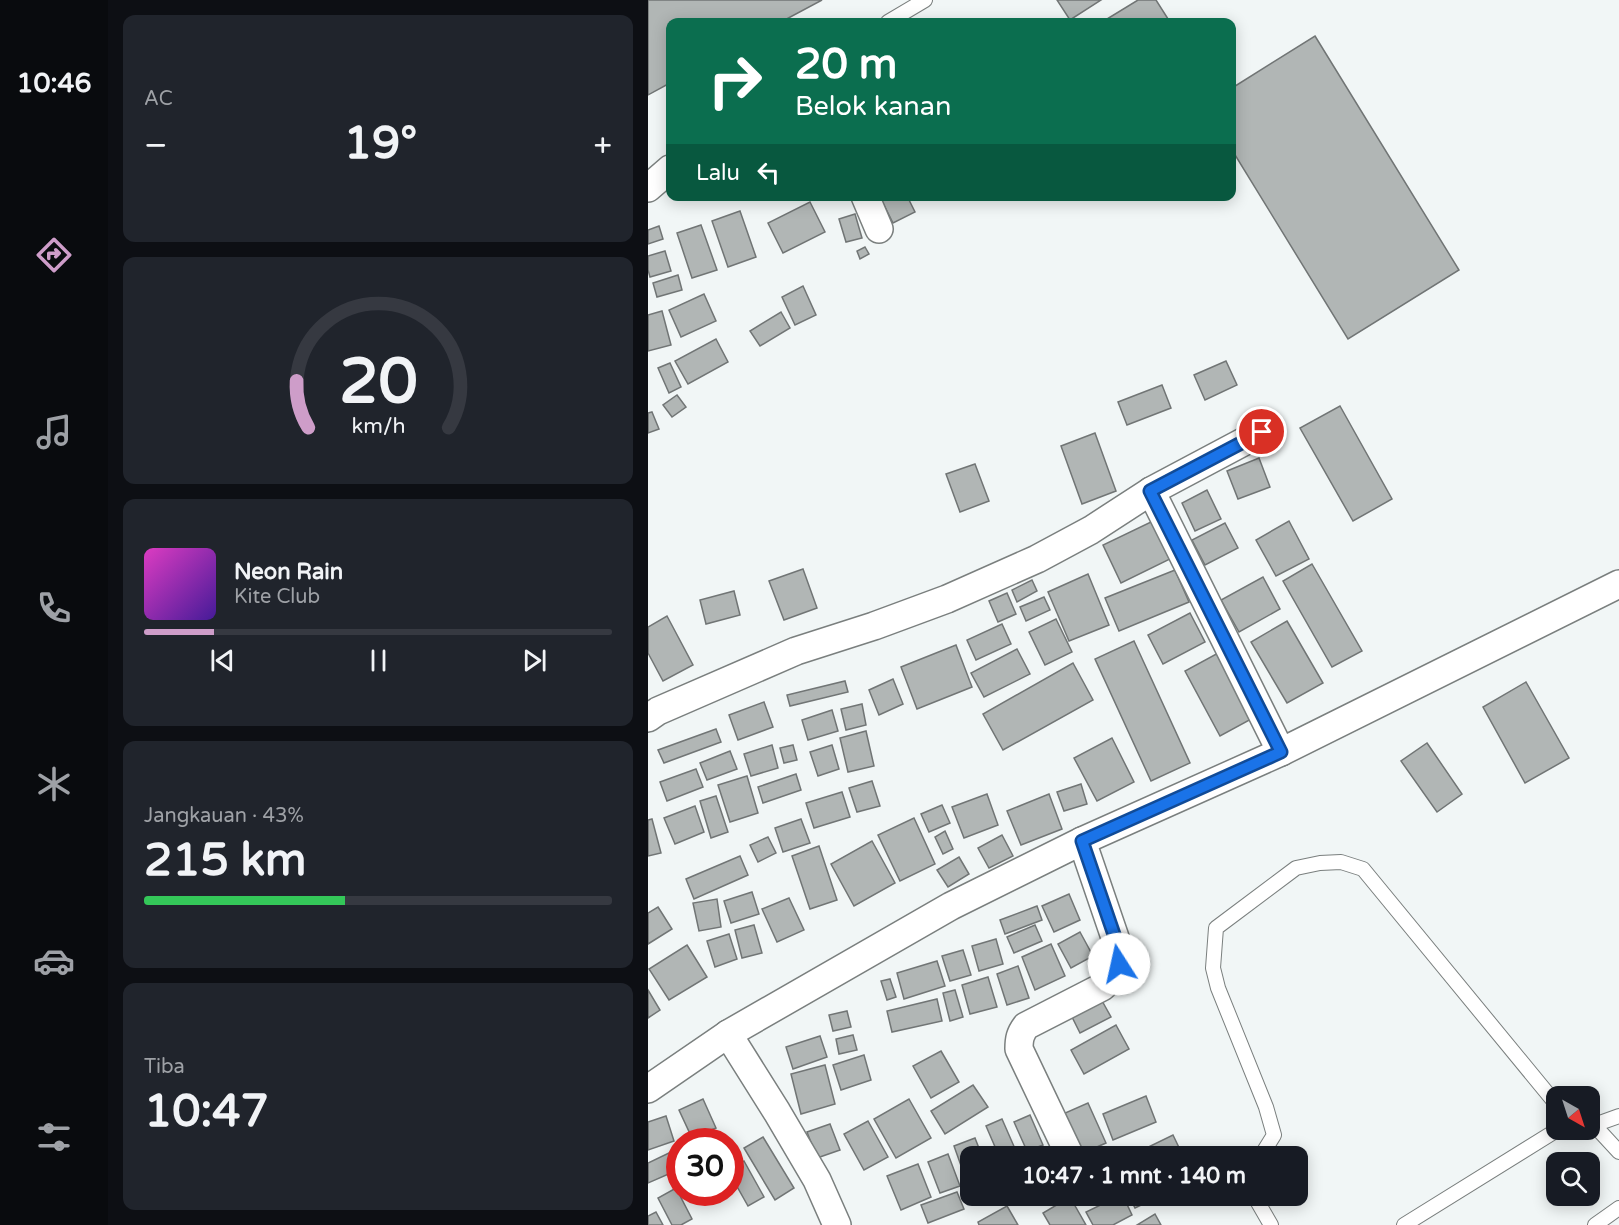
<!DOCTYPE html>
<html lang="id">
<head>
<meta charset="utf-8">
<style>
	:root { --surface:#171b24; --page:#20242c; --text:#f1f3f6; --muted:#9ea1a6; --line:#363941; --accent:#ce9dc9 }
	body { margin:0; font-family:"Varela Round",sans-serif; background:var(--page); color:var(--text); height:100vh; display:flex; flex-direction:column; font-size:22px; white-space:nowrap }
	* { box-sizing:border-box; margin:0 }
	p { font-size:20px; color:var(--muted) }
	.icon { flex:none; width:33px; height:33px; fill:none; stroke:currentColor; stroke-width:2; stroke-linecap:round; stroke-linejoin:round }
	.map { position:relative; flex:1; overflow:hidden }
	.panel { display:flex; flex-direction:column; gap:15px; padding:15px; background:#0d0f14; width:540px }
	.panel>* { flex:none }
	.guide { position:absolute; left:18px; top:18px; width:570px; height:183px; border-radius:12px; box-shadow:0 3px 15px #0003; background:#0b6e4f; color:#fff; overflow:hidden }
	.needle { width:39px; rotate:141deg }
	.controls { position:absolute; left:898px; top:1086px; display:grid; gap:12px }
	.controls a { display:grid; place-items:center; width:54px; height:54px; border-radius:12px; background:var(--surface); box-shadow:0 3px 15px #0003; font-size:30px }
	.speed { position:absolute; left:18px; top:1128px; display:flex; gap:12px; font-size:30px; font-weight:700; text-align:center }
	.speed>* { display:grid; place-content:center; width:78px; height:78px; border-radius:50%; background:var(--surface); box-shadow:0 3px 15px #0003; line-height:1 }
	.speed .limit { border:9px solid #d22; background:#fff; color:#111 }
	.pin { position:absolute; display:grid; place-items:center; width:51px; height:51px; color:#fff; margin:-26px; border:3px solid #fff; border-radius:50%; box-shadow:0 2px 6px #0007 }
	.me { position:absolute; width:66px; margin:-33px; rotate:350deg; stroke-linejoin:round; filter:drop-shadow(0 0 4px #0008) }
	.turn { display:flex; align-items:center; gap:21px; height:126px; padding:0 30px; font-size:27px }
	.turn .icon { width:78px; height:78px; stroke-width:2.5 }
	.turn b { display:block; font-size:42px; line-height:51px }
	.then { display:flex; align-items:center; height:57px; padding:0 30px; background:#0003; gap:12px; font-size:22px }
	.big { font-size:45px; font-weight:700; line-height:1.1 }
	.panel .tile { flex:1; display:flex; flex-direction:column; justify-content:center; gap:9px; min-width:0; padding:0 21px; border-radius:12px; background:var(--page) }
	.panel .dial { align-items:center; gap:0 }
	.dial svg { height:156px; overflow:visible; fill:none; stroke:var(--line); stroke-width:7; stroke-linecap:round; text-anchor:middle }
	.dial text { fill:var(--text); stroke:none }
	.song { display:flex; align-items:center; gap:18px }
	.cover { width:72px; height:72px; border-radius:9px; background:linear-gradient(135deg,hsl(310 70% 55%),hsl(260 70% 35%)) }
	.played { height:6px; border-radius:3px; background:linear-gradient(90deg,var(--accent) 15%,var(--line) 15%) }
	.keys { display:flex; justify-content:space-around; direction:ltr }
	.heat { display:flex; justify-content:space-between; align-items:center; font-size:33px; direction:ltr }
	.charge { height:9px; border-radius:4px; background:linear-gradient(90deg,#34c759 43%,var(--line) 0) }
	.trip { position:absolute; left:312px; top:1146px; width:348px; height:60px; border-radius:12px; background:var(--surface); box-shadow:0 3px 15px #0003; font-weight:700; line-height:60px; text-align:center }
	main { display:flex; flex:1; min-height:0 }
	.menu { display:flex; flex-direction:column; width:108px; justify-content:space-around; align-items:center; background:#090b0e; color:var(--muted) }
	.menu .icon { width:42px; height:42px }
	.menu .selected { color:var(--accent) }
	.menu b { font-size:27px; color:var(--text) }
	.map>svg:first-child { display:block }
</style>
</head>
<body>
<main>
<nav class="menu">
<b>10:46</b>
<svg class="icon selected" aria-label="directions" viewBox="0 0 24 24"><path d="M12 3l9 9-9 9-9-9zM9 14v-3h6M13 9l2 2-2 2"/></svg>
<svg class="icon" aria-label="music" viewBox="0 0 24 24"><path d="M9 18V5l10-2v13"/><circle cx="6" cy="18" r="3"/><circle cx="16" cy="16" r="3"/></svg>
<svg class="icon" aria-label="phone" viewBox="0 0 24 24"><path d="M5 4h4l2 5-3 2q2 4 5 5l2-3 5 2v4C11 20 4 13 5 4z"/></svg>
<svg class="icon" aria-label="climate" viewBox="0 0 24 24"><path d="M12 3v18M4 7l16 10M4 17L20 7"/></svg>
<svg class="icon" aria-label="car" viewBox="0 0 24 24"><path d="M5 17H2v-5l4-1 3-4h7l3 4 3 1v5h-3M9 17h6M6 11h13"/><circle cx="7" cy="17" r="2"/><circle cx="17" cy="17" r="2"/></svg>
<svg class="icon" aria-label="filters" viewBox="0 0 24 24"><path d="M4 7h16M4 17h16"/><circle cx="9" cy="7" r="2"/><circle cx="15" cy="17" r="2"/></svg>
</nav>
<section class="panel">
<div class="tile"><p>AC</p>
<div class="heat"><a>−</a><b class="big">19°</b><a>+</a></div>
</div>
<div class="tile dial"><svg viewBox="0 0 100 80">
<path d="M14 69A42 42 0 1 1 86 69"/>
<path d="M14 69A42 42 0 0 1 8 45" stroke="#ce9dc9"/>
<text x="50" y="56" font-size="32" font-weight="700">20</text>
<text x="50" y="72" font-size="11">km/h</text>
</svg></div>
<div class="tile">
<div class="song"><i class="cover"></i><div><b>Neon Rain</b><p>Kite Club</p></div></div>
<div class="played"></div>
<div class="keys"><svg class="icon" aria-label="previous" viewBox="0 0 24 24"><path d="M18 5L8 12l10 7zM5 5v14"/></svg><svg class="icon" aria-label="pause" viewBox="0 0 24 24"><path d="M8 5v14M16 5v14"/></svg><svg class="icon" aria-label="next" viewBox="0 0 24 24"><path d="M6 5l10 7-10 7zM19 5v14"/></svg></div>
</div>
<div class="tile"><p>Jangkauan · 43%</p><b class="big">215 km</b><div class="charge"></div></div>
<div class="tile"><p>Tiba</p><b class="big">10:47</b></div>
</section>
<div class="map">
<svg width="971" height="1225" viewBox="0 0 971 1225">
	<rect width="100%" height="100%" fill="#f1f6f6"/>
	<g fill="#b1b6b5" stroke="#717575" stroke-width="1.5">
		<path d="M0 0H174L133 22H22V83L0 95Z"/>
		<path d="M409 0H453L422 20Z"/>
		<path d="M490 0H508L522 22H454Z"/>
		<path d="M667 36 811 270 700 339 584 150V88Z"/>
		<path d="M243 196H259L267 212 245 223 234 201Z"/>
		<path d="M162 202 177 232 135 253 120 223Z"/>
		<path d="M92 211 108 257 80 267 64 221Z"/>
		<path d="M207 214 214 238 198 242 191 219Z"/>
		<path d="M53 225 69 270 44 278 29 233Z"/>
		<path d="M11 226 15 239 0 244V230Z"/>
		<path d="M217 247 221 254 212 259 209 251Z"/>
		<path d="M17 251 23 271 2 277 0 270V256Z"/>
		<path d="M30 275 34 290 9 297 5 283Z"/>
		<path d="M155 286 168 315 147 325 134 297Z"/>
		<path d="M56 294 68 321 33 337 21 310Z"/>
		<path d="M14 311 23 345 0 351V315Z"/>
		<path d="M133 312 142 328 112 346 102 331Z"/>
		<path d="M68 339 80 362 40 384 27 361Z"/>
		<path d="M578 361 589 385 557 400 546 375Z"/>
		<path d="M22 363 33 387 21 393 10 368Z"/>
		<path d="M514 385 523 408 479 425 470 402Z"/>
		<path d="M29 395 38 407 24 417 15 405Z"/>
		<path d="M692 406 744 499 705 521 652 428Z"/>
		<path d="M4 412 11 429 0 433V413Z"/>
		<path d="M447 433 468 491 434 504 413 446Z"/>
		<path d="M611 458 622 487 590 499 579 471Z"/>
		<path d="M327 464 341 501 312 512 298 474Z"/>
		<path d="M559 490 573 519 547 531 534 503Z"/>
		<path d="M505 521 522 559 473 583 455 545Z"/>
		<path d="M641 521 661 559 628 576 608 540Z"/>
		<path d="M577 523 590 548 557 565 544 540Z"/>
		<path d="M664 564 714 651 684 667 635 581Z"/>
		<path d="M155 569 169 608 136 620 121 581Z"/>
		<path d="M527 570 541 602 471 631 457 598Z"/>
		<path d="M440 574 461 625 421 641 400 592Z"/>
		<path d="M615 577 632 609 591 632 573 600Z"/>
		<path d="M384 580 389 591 369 602 364 590Z"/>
		<path d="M86 591 92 615 58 624 52 600Z"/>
		<path d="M359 593 368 614 350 622 341 601Z"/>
		<path d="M396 597 402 610 378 621 372 607Z"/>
		<path d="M542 613 557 642 515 664 500 635Z"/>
		<path d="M19 616 45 665 15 681 0 653V627Z"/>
		<path d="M408 619 424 652 397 665 381 632Z"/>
		<path d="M639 621 675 683 639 703 603 642Z"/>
		<path d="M354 624 363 644 328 660 319 640Z"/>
		<path d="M486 641 542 763 503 781 447 659Z"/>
		<path d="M308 645 324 687 269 709 253 667Z"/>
		<path d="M369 649 382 674 336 697 323 673Z"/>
		<path d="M572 652 607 717 572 736 537 671Z"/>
		<path d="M425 663 445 700 355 750 335 714Z"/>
		<path d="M245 679 255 704 231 715 221 690Z"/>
		<path d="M197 681 200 692 142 706 139 695Z"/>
		<path d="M878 682 921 758 877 783 835 707Z"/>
		<path d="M116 702 125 727 90 740 81 715Z"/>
		<path d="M214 704 218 725 198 730 193 709Z"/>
		<path d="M184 710 190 731 160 740 154 720Z"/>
		<path d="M68 729 73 742 16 763 10 750Z"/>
		<path d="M218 731 226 766 200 772 192 738Z"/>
		<path d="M464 738 486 782 449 801 426 758Z"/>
		<path d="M779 743 814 794 789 812 753 761Z"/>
		<path d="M124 745 130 768 103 776 96 754Z"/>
		<path d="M145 745 149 760 136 763 132 748Z"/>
		<path d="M184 745 191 769 170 776 162 752Z"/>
		<path d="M82 751 89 769 59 780 52 763Z"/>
		<path d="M48 769 55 787 19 801 12 782Z"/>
		<path d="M148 774 153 790 115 803 110 787Z"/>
		<path d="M99 776 110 813 82 822 70 785Z"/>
		<path d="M224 781 232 806 209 812 201 788Z"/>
		<path d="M433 784 439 804 416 811 409 792Z"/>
		<path d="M194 792 202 817 166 828 158 803Z"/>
		<path d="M339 794 350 825 316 838 304 807Z"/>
		<path d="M401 794 414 829 373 845 359 811Z"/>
		<path d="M68 796 80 832 63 838 52 801Z"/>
		<path d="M294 805 302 823 281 832 273 814Z"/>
		<path d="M47 806 56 832 27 844 16 818Z"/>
		<path d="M266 818 287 864 252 881 230 835Z"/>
		<path d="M4 819 13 853 0 856V820Z"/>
		<path d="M153 819 162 843 135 852 127 828Z"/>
		<path d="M297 831 305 849 295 854 287 837Z"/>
		<path d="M354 835 365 856 341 868 330 848Z"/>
		<path d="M120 837 128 853 110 862 102 845Z"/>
		<path d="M224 841 247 883 206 906 183 864Z"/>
		<path d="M171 846 189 900 162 909 144 856Z"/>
		<path d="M92 856 100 875 46 899 38 879Z"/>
		<path d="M311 857 321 874 300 887 289 870Z"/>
		<path d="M104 892 111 914 83 923 76 901Z"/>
		<path d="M421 894 432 920 406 932 394 906Z"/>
		<path d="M141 898 156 930 129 942 114 909Z"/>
		<path d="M69 899 73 927 51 931 45 903Z"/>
		<path d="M389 906 394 920 357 934 352 920Z"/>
		<path d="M10 907 24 929 0 944V913Z"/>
		<path d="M106 925 114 953 94 958 87 930Z"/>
		<path d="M387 925 394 941 366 953 359 937Z"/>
		<path d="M432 932 445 956 423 968 410 944Z"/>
		<path d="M81 934 89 959 67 967 59 941Z"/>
		<path d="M348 939 355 964 331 971 324 946Z"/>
		<path d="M403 944 417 976 387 990 374 957Z"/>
		<path d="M39 945 59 977 21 1000 1 969Z"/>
		<path d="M315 950 323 975 302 981 294 956Z"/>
		<path d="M289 961 297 986 256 999 249 973Z"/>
		<path d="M370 966 381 998 359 1005 349 974Z"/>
		<path d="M340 977 349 1007 322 1014 314 985Z"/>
		<path d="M242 979 248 997 239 1000 233 981Z"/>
		<path d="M0 990 12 1010 0 1018Z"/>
		<path d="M307 990 315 1017 302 1021 295 993Z"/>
		<path d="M289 999 294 1021 244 1032 239 1011Z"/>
		<path d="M453 999 463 1017 432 1033 423 1015Z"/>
		<path d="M199 1011 203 1027 185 1031 181 1015Z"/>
		<path d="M468 1025 481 1049 436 1074 423 1050Z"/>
		<path d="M205 1035 209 1050 191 1054 188 1039Z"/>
		<path d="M172 1036 179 1057 145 1069 138 1047Z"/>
		<path d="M293 1051 311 1082 283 1098 265 1066Z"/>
		<path d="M216 1055 223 1080 193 1090 185 1065Z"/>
		<path d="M177 1065 187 1104 153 1114 143 1074Z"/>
		<path d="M325 1085 340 1107 297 1134 283 1111Z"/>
		<path d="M498 1096 508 1122 465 1140 455 1114Z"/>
		<path d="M55 1099 68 1128 44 1138 31 1110Z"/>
		<path d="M261 1099 283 1138 248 1158 226 1119Z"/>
		<path d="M440 1103 458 1143 428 1156 408 1117Z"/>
		<path d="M382 1115 395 1145 379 1151 366 1122Z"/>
		<path d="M18 1116 26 1141 0 1150V1122Z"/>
		<path d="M354 1119 368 1151 355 1156H351L338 1126Z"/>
		<path d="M220 1121 240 1157 216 1170 196 1134Z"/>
		<path d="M182 1124 192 1150 169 1158 159 1132Z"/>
		<path d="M525 1135 535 1156H492L490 1152Z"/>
		<path d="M115 1137 146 1188 127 1200 96 1148Z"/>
		<path d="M327 1138 334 1156H322V1191L306 1146Z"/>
		<path d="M479 1147 484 1156H461Z"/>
		<path d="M25 1151 32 1169 0 1183V1163Z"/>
		<path d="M300 1154 312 1186 292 1193 280 1162Z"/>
		<path d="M96 1161 116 1197 100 1206 82 1174V1169Z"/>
		<path d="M270 1164 283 1197 253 1210 239 1176Z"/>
		<path d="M28 1188 44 1219 33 1225H24L10 1198Z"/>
		<path d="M309 1192 316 1209 280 1223 273 1205Z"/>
		<path d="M471 1196H475L484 1215 465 1225H445L438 1212Z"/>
		<path d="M481 1196H504L506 1199 487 1208Z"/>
		<path d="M511 1196H529L515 1203Z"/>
		<path d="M422 1197 438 1225H402L395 1213Z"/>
		<path d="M359 1206 370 1225H331L330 1222Z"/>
		<path d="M8 1212 15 1225H0V1216Z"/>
		<path d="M507 1214 513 1225H489Z"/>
	</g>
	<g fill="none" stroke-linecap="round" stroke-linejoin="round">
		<g stroke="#7a7f7e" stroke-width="16">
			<g id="service">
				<path d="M240 22 277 0"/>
				<path d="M942 1123 946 1125 971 1116"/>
				<path d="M946 1125 971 1152"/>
				<path d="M613 1156 626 1135 618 1107 570 988 565 968 568 928 648 868 672 863 693 862 715 869 909 1105"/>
				<path d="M608 1196V1199L623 1225"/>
				<path d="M756 1225 909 1130"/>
				<path d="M947 1225 971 1208"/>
			</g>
		</g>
		<g stroke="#7a7f7e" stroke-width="30">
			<g id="minor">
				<path d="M0 188 22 169"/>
				<path d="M217 196 231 229"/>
				<path d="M503 491 633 752"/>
				<path d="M0 718 10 711 148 651 226 626 299 599 389 559 443 530 503 491 614 432"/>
				<path d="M80 1034 129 1112 169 1180 189 1225"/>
				<path d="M0 1089 80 1034 303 906 434 841 633 752 971 584"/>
				<path d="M422 1156 371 1049C371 1039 372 1034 378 1026L454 987C465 978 470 969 473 955L434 841"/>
			</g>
		</g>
		<use href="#service" stroke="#fff" stroke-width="14"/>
		<use href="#minor" stroke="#fff" stroke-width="27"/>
	</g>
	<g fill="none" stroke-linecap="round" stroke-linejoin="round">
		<g stroke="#114b97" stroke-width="15">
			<path id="route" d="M471 964 473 955 434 841 633 752 502 491 614 432"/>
		</g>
		<use href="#route" stroke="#1a73e8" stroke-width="10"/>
	</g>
</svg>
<div class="controls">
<a><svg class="needle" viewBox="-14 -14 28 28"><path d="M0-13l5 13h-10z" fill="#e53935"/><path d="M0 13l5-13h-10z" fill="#9ea1a6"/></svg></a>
<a><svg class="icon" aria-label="search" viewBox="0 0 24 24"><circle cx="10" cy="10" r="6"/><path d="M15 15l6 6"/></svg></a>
</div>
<div class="speed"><div class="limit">30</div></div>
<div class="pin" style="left:614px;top:432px;background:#d93025"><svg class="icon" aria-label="arrive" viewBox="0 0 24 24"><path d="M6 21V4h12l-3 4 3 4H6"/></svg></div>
<svg class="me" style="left:471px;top:964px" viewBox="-20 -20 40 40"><circle r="19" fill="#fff"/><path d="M0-13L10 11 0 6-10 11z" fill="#1a73e8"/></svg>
<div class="trip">10:47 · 1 mnt · 140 m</div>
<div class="guide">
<div class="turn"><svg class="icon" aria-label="right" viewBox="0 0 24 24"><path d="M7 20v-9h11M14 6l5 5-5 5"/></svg><div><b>20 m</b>Belok kanan</div></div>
<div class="then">Lalu<svg class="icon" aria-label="left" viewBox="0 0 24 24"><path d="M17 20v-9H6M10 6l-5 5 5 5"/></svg></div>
</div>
</div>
</main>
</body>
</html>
